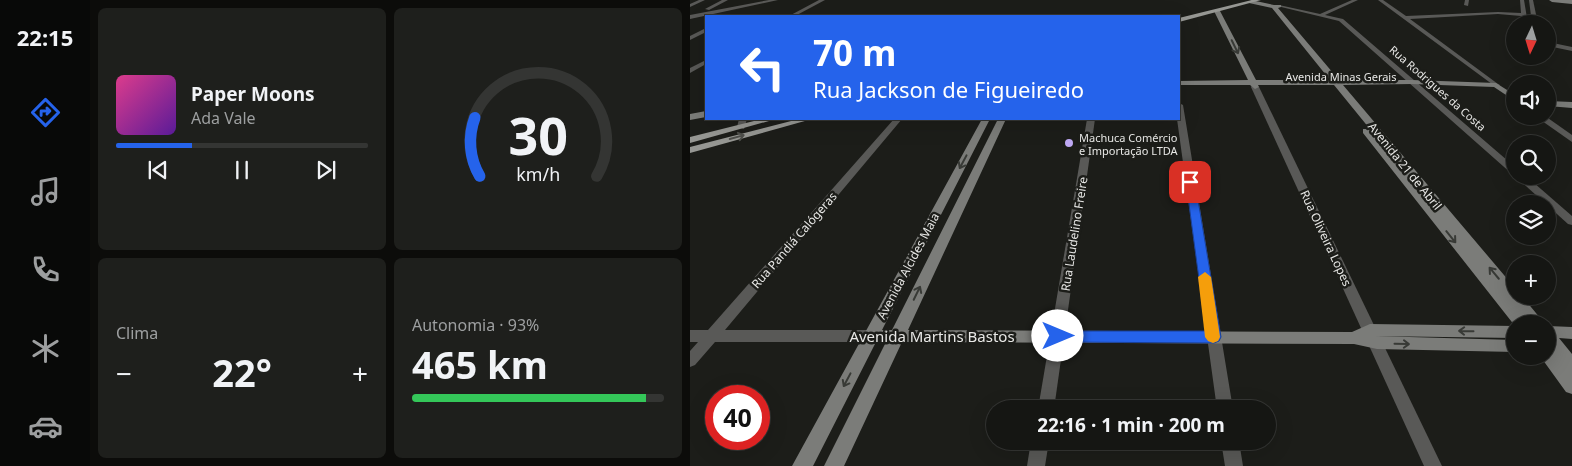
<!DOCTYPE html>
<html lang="pt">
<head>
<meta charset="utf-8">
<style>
	:root { --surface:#151613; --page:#1e1f1c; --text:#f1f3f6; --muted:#9d9fa0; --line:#343533; --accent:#2563eb }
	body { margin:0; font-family:"Noto Sans",sans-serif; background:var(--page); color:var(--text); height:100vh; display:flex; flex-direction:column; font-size:19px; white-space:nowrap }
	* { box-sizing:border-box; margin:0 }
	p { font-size:16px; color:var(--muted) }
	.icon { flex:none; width:28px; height:28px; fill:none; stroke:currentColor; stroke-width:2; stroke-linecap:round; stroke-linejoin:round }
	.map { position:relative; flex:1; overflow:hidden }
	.panel { display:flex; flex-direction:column; gap:8px; padding:8px; background:#0c0c0a; width:600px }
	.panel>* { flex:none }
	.banner { position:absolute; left:15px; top:15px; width:475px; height:105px; border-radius:0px; box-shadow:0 5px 20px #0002,0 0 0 1px var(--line); background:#2563eb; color:#fff; overflow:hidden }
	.needle { width:32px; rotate:184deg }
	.tools { position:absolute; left:816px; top:15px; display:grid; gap:10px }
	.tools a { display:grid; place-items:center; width:50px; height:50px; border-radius:50%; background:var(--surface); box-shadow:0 5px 20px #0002,0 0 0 1px var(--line); font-size:25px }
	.speed { position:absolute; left:15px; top:385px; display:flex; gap:10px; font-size:25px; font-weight:700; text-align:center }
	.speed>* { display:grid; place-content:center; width:65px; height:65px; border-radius:50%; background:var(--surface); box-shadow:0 5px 20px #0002,0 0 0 1px var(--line); line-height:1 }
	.speed .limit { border:8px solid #d22; background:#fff; color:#111 }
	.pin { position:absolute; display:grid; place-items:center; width:42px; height:42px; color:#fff; margin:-21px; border-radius:10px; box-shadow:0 2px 8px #0006 }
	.me { position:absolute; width:55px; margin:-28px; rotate:90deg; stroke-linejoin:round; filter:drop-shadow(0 0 4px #0008) }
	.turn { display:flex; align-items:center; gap:18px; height:105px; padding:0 25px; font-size:22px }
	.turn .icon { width:65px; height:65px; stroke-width:2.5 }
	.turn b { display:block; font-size:35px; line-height:42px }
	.big { font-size:38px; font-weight:700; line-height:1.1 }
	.panel .widget { flex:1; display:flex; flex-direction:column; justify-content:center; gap:8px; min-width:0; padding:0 18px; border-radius:8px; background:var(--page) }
	.panel .dial { align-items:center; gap:0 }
	.dial svg { height:130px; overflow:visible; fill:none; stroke:var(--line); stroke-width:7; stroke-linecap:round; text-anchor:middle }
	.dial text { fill:var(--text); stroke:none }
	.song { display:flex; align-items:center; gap:15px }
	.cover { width:60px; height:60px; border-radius:8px; background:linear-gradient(135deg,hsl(330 70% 55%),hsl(270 70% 35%)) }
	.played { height:5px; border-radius:2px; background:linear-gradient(90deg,var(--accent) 30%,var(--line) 30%) }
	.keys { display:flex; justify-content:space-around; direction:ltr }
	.heat { display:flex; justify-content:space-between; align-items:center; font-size:28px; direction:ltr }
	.charge { height:8px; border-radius:4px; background:linear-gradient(90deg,#34c759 93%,var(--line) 0) }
	.panel .tiles { flex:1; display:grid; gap:8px; grid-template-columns:repeat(2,1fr) }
	.trip { position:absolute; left:296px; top:400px; width:290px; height:50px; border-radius:25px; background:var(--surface); box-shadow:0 5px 20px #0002,0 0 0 1px var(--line); font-weight:700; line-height:50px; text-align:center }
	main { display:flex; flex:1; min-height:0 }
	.menu { display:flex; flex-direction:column; width:90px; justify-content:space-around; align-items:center; background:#080908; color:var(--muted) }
	.menu .icon { width:35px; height:35px }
	.menu .active { color:var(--accent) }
	.menu b { font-size:22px; color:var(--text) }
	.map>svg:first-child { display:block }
</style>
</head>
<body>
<main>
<nav class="menu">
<b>22:15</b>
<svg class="icon active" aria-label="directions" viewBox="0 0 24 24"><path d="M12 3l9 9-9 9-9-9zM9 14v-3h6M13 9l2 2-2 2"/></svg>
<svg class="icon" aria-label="music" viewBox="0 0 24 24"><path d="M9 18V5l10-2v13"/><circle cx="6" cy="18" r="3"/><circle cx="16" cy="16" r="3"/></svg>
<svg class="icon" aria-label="phone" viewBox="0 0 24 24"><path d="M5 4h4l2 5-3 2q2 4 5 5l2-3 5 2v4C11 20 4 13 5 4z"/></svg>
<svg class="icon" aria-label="climate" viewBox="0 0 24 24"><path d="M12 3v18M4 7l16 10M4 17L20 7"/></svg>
<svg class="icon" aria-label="car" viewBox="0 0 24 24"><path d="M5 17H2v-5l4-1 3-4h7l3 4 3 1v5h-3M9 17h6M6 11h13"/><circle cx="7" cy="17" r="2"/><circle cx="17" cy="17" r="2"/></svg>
</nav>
<section class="panel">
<div class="tiles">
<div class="widget">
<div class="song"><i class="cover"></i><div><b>Paper Moons</b><p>Ada Vale</p></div></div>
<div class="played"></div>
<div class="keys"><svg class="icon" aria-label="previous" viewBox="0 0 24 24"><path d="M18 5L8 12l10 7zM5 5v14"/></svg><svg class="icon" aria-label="pause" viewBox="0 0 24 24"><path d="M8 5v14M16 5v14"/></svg><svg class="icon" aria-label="next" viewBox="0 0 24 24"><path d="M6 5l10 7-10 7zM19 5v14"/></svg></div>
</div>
<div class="widget dial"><svg viewBox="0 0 100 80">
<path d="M14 69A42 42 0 1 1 86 69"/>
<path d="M14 69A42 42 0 0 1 11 33" stroke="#2563eb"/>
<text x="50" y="56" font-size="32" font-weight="700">30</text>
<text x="50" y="72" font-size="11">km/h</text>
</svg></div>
<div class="widget"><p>Clima</p>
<div class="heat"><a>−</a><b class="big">22°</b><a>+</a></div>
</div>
<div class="widget"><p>Autonomia · 93%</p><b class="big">465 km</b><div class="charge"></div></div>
</div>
</section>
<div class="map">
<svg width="882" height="466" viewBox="0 0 882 466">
	<rect width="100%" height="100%" fill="#1c1d19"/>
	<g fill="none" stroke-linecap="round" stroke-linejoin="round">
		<g fill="#595957" fill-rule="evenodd">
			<path d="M9 0H15L0 7V4Z"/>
			<path d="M32 0H38L19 10 15 9Z"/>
			<path d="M79 0H88L0 19V15Z"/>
			<path d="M129 0H135L105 16H99Z"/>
			<path d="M662 0H668L635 15 653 19 825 167V175L822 174 649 21 587 6 589 5 630 14Z"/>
			<path d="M688 0H693L716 16 808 12 831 13 830 0H834L838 24H832L831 16 808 14 720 19 808 84 810 85 806 87Z"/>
			<path d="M775 0H779L778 6 774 5Z"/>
			<path d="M839 0H843L848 24H842Z"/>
			<path d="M16 28V32L0 40V36Z"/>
			<path d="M858 42 882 47V51L858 46Z"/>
			<path d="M16 60V64L0 73V68Z"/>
			<path d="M562 85 569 87 752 466H734L561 87Z"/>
			<path d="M489 103 493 105 543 409H527L487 119H489Z"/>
			<path d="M845 116H855L882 135V142Z"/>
			<path d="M49 119H57L54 129 47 127Z"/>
			<path d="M204 119H212L35 330H180L185 332 187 336 185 340 180 342H25L5 365 0 367V351L8 342H0V330H18Z"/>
			<path d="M397 119H405L364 409H348Z"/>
			<path d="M825 176H836L882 216V225L878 224Z"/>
			<path d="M341 441H359L355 466H337Z"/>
			<path d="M531 441H549L553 466H535Z"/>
		</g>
		<g fill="#7b7c79" fill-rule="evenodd">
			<path d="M561 0 584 5H591V7L588 8 649 80H722L806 83 825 95V101L804 87 722 84 653 85 825 288V296H832L855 324H825V338L684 336 825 340V352L687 349 664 344 212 342 154 466H134L196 342H186L123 466H102L292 119H300L192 330H202L308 119H316L218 330 662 332 680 324 825 326 673 133V129H679L719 177 644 85H568L569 87 565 89 560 85H489V81L558 80 524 11 527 9 530 11 566 80H640L582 8 559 3Z"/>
			<path d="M859 0H882V4L862 2Z"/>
			<path d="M858 101 882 102V108L858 106Z"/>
			<path d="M16 111V117L0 120V114Z"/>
			<path d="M858 326 882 327V339L869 338 882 354V394L876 392 850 356H858Z"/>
		</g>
		<g fill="#969793" fill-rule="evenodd">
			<path d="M562 0H571L489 22V18Z"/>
			<path d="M72 119H86L0 143V137Z"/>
			<path d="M109 119H122L0 153V147Z"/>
		</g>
	</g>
	<defs><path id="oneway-shaft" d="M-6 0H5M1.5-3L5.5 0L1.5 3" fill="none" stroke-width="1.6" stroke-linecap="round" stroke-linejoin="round" transform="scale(1.25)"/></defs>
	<g stroke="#383a36">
		<use href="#oneway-shaft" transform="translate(545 47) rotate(64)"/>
		<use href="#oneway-shaft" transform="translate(273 162) rotate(118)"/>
		<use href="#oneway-shaft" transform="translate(761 237) rotate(51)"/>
		<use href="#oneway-shaft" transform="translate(804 273) rotate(-130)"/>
		<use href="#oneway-shaft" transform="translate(227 293) rotate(-64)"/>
		<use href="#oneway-shaft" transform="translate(776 331) rotate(-179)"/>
		<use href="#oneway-shaft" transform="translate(712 344) rotate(1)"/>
		<use href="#oneway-shaft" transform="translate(157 380) rotate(118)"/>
	</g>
	<use stroke="#4d4e4a" href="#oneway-shaft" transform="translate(47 137) rotate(-15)"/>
	<path fill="#2563eb" stroke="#184099" d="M500 179 505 182 531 337 529 341 524 343 368 342 363 340 361 336 363 332 368 331H516L496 182Z"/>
	<path fill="#f59e0b" d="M515 272 521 277 530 337 528 341 523 343 518 341 515 337 508 277Z"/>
	<circle fill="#bfa9f4" stroke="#1c1d19" stroke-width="2" cx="379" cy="143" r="5"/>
	<g text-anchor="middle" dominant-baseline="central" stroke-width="5" stroke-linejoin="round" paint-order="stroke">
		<g font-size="11" fill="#e8e8e6" stroke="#1c1d19">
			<text x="651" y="76">Avenida Minas Gerais</text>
			<text transform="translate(748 88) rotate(41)">Rua Rodrigues da Costa</text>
		</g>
		<g font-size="11" fill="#e8e8e6" stroke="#1c1d19" text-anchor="start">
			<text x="389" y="137">Machuca Comércio<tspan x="389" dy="13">e Importação LTDA</tspan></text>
		</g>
		<g font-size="12" fill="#e8e8e6" stroke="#1c1d19">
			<text transform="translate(715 166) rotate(51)">Avenida 21 de Abril</text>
			<text transform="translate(384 234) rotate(-81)">Rua Laudelino Freire</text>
			<text transform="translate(636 238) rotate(65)">Rua Oliveira Lopes</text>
			<text transform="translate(104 240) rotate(-49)">Rua Pandiá Calógeras</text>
			<text transform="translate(218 266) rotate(-62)">Avenida Alcides Maia</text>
		</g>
		<g font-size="15" fill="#e8e8e6" stroke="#1c1d19">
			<text x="242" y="336">Avenida Martins Bastos</text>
		</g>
	</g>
</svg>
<div class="tools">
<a><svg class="needle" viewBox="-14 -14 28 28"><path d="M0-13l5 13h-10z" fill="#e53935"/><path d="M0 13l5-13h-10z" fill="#9d9fa0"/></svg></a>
<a><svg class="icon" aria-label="sound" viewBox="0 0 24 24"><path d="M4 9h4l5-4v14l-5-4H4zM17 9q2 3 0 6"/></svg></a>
<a><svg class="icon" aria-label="search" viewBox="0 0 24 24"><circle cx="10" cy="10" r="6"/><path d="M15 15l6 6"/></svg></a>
<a><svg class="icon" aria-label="layers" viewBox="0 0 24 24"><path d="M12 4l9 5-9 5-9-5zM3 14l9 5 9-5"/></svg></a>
<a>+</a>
<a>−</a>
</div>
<div class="speed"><div class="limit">40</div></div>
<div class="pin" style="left:500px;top:182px;background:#d93025"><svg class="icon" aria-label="arrive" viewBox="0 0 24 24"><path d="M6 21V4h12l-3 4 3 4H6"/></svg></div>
<svg class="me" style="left:368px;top:336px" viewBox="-20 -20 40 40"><circle r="19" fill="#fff"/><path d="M0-13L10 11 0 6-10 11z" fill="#2563eb"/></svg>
<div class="trip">22:16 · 1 min · 200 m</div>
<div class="banner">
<div class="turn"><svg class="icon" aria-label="left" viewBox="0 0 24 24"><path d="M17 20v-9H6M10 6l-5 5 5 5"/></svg><div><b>70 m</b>Rua Jackson de Figueiredo</div></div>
</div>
</div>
</main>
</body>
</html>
